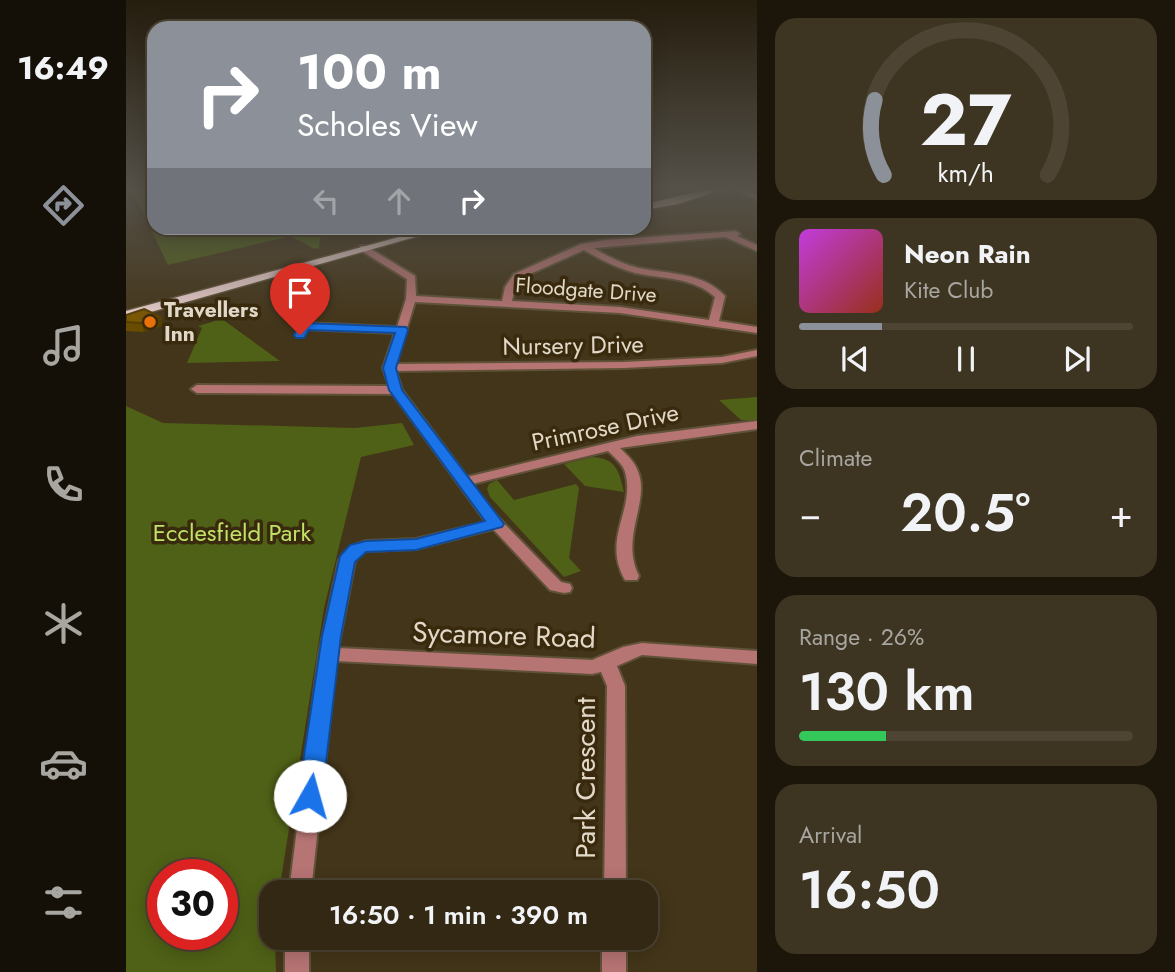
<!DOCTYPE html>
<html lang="en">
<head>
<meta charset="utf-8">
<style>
	:root { --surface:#322813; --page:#3d3421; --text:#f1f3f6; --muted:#a8a6a0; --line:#4d4433; --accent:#8c9099 }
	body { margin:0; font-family:Jost,sans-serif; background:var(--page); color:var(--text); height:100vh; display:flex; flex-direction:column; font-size:26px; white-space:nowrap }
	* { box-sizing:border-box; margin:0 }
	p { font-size:23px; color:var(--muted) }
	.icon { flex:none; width:38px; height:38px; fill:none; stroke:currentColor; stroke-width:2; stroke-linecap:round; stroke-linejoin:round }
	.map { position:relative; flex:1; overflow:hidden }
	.sheet { display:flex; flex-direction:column; gap:18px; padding:18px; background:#1c160a; width:418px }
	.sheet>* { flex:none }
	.hud { position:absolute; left:21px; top:21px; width:504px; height:214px; border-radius:21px; box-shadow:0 4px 18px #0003,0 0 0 2px var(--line); background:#8c9099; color:#fff; overflow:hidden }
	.speed { position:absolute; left:21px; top:859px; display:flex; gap:14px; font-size:35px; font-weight:700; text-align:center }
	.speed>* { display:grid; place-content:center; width:91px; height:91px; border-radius:50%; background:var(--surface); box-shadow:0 4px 18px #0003,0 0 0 2px var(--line); line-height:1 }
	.speed .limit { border:10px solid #d22; background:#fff; color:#111 }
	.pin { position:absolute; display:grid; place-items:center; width:60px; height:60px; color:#fff; margin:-72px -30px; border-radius:50% 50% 50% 0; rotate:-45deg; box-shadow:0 0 7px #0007 }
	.pin .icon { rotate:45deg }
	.me { position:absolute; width:77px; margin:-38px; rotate:7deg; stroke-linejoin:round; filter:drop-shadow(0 0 5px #0008) }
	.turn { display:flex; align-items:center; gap:24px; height:147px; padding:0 35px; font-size:32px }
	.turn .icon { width:91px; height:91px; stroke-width:2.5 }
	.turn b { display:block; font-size:49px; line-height:60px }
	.lanes { display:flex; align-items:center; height:66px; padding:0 35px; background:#0003; justify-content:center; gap:35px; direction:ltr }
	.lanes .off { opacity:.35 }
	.big { font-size:52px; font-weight:600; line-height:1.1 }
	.sheet .card { flex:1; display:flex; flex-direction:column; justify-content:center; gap:10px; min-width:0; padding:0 24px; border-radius:21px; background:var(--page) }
	.sheet .dial { align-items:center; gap:0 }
	.dial svg { height:182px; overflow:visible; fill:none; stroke:var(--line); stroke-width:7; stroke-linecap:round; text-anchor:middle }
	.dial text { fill:var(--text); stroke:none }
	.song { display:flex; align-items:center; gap:21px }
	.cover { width:84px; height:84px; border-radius:10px; background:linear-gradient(135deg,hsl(290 70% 55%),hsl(10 70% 35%)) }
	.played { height:7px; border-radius:4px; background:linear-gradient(90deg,var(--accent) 25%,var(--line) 25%) }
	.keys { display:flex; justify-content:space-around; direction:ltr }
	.heat { display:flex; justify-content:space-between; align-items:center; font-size:38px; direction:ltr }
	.charge { height:10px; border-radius:5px; background:linear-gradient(90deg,#34c759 26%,var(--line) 0) }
	.trip { position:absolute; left:133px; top:880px; width:399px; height:70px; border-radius:21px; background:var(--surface); box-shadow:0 4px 18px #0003,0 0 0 2px var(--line); font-weight:600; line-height:70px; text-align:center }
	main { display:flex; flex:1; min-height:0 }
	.tabs { display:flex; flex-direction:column; width:126px; justify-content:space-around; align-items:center; background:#141008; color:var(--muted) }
	.tabs .icon { width:49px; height:49px }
	.tabs .current { color:var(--accent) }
	.tabs b { font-size:32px; color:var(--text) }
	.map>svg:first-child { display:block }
</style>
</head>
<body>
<main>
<nav class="tabs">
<b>16:49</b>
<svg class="icon current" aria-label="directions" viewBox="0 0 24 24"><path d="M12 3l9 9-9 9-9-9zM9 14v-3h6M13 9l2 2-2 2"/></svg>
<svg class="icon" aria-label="music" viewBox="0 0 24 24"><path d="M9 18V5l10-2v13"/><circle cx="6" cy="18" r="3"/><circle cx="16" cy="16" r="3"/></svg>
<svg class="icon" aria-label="phone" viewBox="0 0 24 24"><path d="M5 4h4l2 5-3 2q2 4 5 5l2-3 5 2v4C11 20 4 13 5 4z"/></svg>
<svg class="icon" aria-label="climate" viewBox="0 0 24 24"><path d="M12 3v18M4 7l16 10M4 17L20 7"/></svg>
<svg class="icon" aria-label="car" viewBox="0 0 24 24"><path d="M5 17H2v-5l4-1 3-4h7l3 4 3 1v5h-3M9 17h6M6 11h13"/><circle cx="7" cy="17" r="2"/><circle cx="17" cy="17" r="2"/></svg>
<svg class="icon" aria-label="filters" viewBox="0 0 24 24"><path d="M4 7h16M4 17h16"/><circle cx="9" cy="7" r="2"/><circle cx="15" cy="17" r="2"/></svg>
</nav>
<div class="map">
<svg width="631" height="972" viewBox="0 0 631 972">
	<rect width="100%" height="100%" fill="#433519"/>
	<g fill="#4f6116" fill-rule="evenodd">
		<path d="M0 190H28V228H195L193 248 188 249 165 236 42 265 7 192Z"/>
		<path d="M96 319 154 361 61 363 76 328 72 326Z"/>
		<path d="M631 397V420H615L593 400Z"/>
		<path d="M0 406 37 423 229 428 276 423 288 445 235 457 198 608 153 892H145V938H149L150 972H0ZM96 875V934H37V875Z"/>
		<path d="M466 457C490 458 493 471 498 492L459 486 438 464Z"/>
		<path d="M371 480 388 500 450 484 453 488 443 558 455 571 438 577 364 497 361 489 363 484Z"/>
	</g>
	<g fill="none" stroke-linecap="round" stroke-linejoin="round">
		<g stroke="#5f5238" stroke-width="4">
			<g id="minor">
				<path d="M610 190H619L631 195V200Z"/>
				<path d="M610 231 614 234 611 236 631 245V251L599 237 468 248C482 257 497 264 513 268 542 274 577 272 599 296L593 321 631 327V333L494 313 289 302 270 364 498 362 596 357 631 350V356L596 363 498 368 270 371 276 390 341 477 511 436 631 421V429L494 448C500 454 508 461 511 469 526 500 493 537 513 576L511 580H499C475 538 510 510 499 472 497 464 488 457 482 451L346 484 365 510 435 582 444 584 446 588 444 592 438 593 424 590 367 529 290 549 241 551 236 552 229 561 212 648 466 660 497 647 516 643 631 651V664L516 655 491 666 499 686 500 892H478L481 686 475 672 466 674 210 661 185 892H163L193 654 213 560 226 546 240 541 290 539 360 522 267 394 71 393 65 389 71 385 263 386 257 368 269 333 178 329 173 326 178 323 271 327 280 299 281 279 234 250V246H240L289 276 290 296 376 301 379 287 388 274 455 244 479 240ZM458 250C475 260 491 268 509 273 537 279 567 277 589 297L583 320 494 307 386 301 389 287 395 278Z"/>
				<rect x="159" y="938" width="24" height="34"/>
				<rect x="476" y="938" width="24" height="34"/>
			</g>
		</g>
		<g stroke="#5f5238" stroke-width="3">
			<g id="primary">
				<path d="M581 190H595L552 204 518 210V204Z"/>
				<path d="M306 228H321L0 319V311Z"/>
			</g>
		</g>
		<use href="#minor" fill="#b67473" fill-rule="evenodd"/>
		<use href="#primary" fill="#eed2d1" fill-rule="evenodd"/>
	</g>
	<path fill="#6a4c00" d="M0 315 35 317 36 326 18 332 0 331Z"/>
	<path fill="#563e00" d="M35 317 36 326 18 332 16 323Z"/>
	<path fill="#7b5800" stroke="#563e00" stroke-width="2" d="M18 309 35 317 16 323 0 322V315Z"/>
	<linearGradient id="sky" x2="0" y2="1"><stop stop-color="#251d0e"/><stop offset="0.58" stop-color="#555149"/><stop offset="1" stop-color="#555149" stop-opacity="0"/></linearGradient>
	<rect width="631" height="326" fill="url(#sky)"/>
	<path fill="#1a73e8" stroke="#114b97" stroke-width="2" d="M178 323 280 327 282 330 270 368 276 390 378 524 376 527 290 550 240 552 229 562 215 636 196 796 192 803 184 806 176 803 172 796 196 636 214 556 224 545 240 541 290 539 359 521 263 390 257 368 269 333 183 330 178 338H170L168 335 174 324Z"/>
	<circle fill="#e8710a" stroke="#392a0e" stroke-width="2.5" cx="24" cy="322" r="7"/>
	<g text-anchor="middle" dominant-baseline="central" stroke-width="7" stroke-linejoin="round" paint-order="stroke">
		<g font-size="21" fill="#e1d8c8" stroke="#392a0e">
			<text transform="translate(460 290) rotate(4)">Floodgate Drive</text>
		</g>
		<g font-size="21" font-weight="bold" fill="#e1d8c8" stroke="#392a0e" text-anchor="start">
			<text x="38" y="310">Travellers<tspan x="38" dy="24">Inn</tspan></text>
		</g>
		<g font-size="24" fill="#e1d8c8" stroke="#392a0e">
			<text transform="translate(447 345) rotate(-1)">Nursery Drive</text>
			<text transform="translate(479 427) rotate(-12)">Primrose Drive</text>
		</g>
		<g font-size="24" fill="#c0e266" stroke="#392a0e">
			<text x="106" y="532">Ecclesfield Park</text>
		</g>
		<g font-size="28" fill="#e1d8c8" stroke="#392a0e">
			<text transform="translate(378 635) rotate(2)">Sycamore Road</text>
			<text transform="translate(459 778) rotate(-90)">Park Crescent</text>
		</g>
	</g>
</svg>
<div class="speed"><div class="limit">30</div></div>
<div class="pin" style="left:174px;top:335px;background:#d93025"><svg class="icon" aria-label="arrive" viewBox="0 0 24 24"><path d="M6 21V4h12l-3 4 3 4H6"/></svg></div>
<svg class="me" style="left:184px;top:796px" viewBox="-20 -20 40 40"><circle r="19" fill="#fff"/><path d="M0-13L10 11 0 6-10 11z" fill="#1a73e8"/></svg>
<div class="trip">16:50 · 1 min · 390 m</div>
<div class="hud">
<div class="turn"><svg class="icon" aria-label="right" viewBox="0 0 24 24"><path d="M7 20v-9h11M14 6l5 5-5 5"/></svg><div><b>100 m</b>Scholes View</div></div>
<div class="lanes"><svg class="icon off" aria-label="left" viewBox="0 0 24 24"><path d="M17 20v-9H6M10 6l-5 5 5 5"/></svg><svg class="icon off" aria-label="ahead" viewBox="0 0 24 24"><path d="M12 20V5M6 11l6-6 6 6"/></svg><svg class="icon" aria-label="right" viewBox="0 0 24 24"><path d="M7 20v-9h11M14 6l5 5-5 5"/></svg></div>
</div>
</div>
<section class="sheet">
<div class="card dial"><svg viewBox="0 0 100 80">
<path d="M14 69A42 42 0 1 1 86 69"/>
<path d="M14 69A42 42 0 0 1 10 36" stroke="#8c9099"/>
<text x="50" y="56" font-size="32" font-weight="700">27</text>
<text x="50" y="72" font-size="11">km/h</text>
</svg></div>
<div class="card">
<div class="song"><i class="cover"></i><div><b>Neon Rain</b><p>Kite Club</p></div></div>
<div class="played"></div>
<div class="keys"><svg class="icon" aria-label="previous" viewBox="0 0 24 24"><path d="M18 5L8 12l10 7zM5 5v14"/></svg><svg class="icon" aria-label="pause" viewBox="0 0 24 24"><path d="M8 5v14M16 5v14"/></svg><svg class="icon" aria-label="next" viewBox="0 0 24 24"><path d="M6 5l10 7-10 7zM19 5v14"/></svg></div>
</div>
<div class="card"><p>Climate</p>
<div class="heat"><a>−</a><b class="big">20.5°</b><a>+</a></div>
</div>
<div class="card"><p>Range · 26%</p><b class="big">130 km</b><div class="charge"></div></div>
<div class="card"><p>Arrival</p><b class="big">16:50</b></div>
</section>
</main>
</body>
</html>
